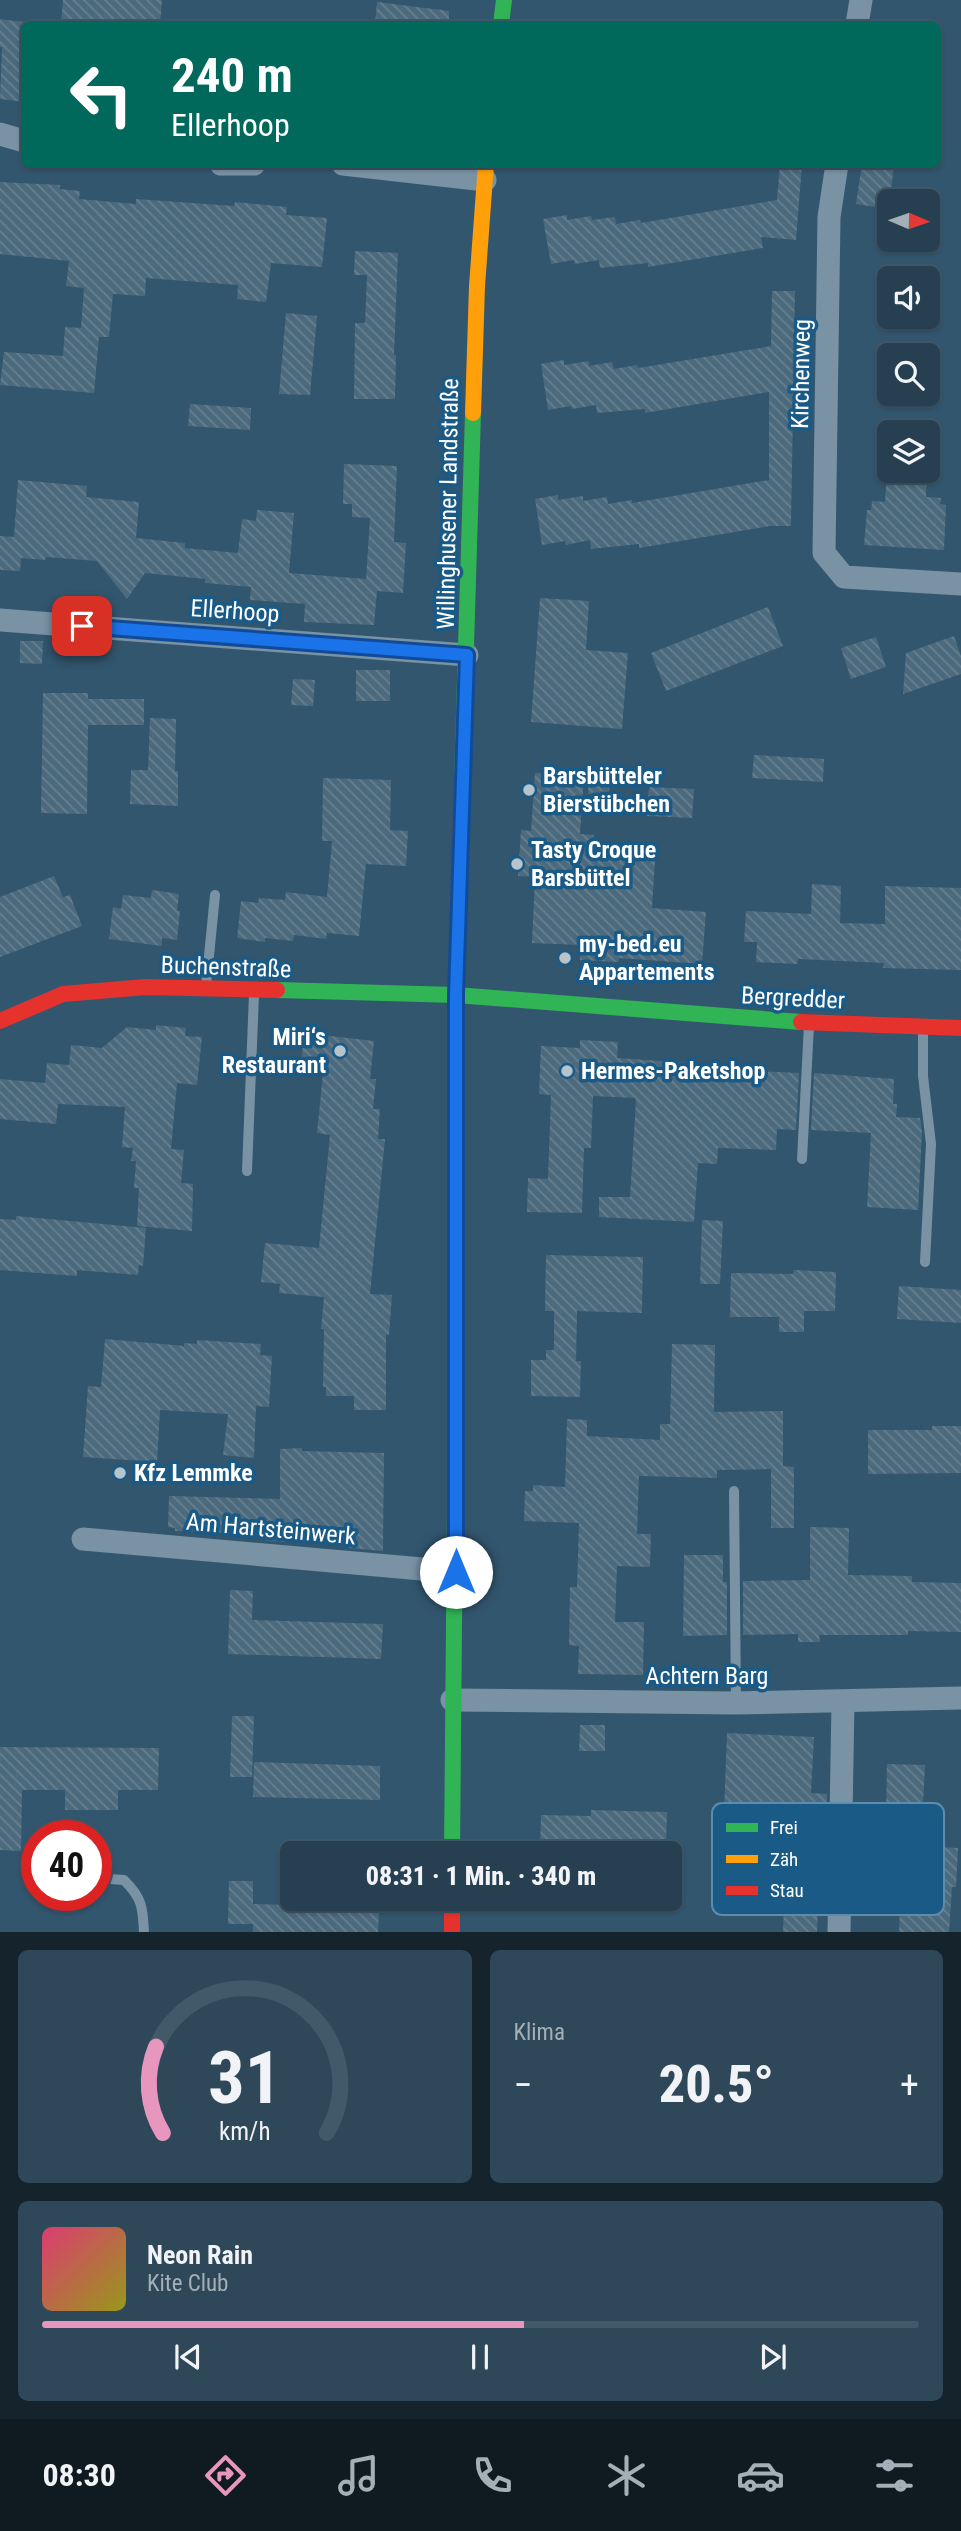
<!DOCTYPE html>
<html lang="de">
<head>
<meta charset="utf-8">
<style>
	:root { --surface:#264052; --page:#2e4759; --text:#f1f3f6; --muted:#a4afb8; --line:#425969; --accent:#e797bd }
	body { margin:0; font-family:"Roboto Condensed",sans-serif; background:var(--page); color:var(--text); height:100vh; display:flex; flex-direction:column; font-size:26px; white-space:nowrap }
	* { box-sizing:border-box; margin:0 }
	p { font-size:23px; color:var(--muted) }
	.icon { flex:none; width:38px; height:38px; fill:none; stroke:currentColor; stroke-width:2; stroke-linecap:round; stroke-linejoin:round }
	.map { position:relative; height:1932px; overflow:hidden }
	.side { display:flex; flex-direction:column; gap:18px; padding:18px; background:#15232d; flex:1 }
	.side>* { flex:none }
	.hud { position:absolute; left:21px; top:21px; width:920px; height:147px; border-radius:10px; box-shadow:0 2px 5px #0004,0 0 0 2px var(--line); background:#00695c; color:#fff; overflow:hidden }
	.needle { width:46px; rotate:92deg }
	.tools { position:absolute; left:877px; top:189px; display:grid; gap:14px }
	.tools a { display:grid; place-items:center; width:63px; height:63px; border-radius:10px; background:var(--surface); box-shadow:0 2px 5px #0004,0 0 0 2px var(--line); font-size:35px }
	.speed { position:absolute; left:21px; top:1820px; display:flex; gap:14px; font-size:35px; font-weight:700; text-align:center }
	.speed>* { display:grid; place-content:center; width:91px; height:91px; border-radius:50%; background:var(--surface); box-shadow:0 2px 5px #0004,0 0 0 2px var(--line); line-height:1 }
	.speed .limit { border:10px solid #d22; background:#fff; color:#111 }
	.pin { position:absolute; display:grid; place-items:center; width:60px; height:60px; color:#fff; margin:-30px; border-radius:14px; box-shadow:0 4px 10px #0006 }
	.me { position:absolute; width:77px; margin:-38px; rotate:0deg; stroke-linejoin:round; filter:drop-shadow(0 0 5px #0008) }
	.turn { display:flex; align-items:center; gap:24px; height:147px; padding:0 35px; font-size:32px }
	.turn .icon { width:91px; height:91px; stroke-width:2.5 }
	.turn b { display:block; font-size:49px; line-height:60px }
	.big { font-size:52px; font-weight:800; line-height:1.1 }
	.side .widget { flex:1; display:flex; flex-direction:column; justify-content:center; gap:10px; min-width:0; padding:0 24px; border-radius:10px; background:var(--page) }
	.side .dial { align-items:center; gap:0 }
	.dial svg { height:182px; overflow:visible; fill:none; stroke:var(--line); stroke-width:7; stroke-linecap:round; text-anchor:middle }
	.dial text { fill:var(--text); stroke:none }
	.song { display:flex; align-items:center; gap:21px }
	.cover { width:84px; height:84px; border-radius:10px; background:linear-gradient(135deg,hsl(340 70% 55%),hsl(60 70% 35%)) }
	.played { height:7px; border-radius:4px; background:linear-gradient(90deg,var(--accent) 55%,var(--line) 55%) }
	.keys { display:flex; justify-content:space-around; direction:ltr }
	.heat { display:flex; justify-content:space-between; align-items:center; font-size:38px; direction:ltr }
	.side .tiles { flex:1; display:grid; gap:18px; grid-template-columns:1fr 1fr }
	.widget:last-child { grid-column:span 2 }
	.trip { position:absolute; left:280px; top:1841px; width:402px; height:70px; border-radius:10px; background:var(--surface); box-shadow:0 2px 5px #0004,0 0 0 2px var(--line); font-weight:800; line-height:70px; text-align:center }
	.menu { display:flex; height:112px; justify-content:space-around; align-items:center; background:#0f1a21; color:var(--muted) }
	.menu .icon { width:49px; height:49px }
	.menu .active { color:var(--accent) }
	.menu b { font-size:32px; color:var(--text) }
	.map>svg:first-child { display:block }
</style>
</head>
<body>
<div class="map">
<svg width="961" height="1933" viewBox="0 0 961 1933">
	<defs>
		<pattern id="building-back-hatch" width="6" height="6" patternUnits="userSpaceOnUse" patternTransform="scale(1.75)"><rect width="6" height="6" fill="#4c6a7d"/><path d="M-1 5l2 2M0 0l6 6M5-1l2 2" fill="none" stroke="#678090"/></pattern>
	</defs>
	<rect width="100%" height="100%" fill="#32566e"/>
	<g fill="url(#building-back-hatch)">
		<path d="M63 0H162L160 24H61Z"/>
		<path d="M377 2 449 11V24H375Z"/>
		<path d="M0 19 24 22V102L0 99 2 47H0Z"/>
		<path d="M780 164H802L796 240 761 237 763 248 648 267V263L600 268 599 260 575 264 574 260 551 264 543 219 567 215V220L591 216 592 220 615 217 616 224 640 220 641 223 777 200Z"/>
		<path d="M862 164H894L889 209 856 204Z"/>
		<path d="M0 182 60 185V189L80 191 79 199 136 204V199L234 206 235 202 287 207 286 215 327 218 322 267 271 263 266 302 237 299 238 285 146 278 145 296 113 294 109 337H99L94 393 0 385 4 352 63 356 65 327 81 328 84 288 66 286 69 261 0 254Z"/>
		<path d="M355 251 398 253 394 355H396L395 399H354L355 323H365L367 275H354Z"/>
		<path d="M772 291H795L791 526H770L639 548V544L591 549 590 540 566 545 565 541 542 545 535 499 558 495V500L583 496V501L607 497 608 504 632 500V503L769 480V392L645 413V409L597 413 596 405 572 409 571 406 548 410 541 364 564 360V365L589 361V366L612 362 614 369 637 365 638 368 771 346Z"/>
		<path d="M286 313 317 316 310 395 279 394Z"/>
		<path d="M190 404 251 408 250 430 188 426Z"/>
		<path d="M344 464 397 466 394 542 406 543 403 593 377 591 374 625 304 622 305 604 250 600 251 587 205 583V579L145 573 127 599 97 561 46 557 45 560 21 558 20 571 0 570V536L14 537 18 480 87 486 86 497 139 502 136 538 185 543V548L238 553 242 519 256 521 257 510 294 513 289 573 366 579 370 518 352 517V504H343Z"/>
		<path d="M887 471H927L926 497 941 498 940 504 946 505 944 550 864 545 867 510H871L872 501 885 502Z"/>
		<path d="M540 598 589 601 586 650 628 653 622 729 531 722Z"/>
		<path d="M768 607 783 646 666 691 651 653Z"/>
		<path d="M954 636 961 656V674L903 694 906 653Z"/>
		<path d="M876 637 886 667 851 679 841 648Z"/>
		<path d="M20 641H43L42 664 20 663Z"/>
		<rect x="356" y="670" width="34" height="31"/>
		<path d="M293 679 315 680 313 706 291 705Z"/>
		<path d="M43 693H88V699H144V725H88L87 814 41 813Z"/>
		<path d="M150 718 176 719 175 771H178V806L130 804 131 770H148Z"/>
		<path d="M754 755 824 759 823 782 752 778Z"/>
		<path d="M589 769 610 770 609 795 588 794Z"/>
		<path d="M535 773 584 776 580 834 594 835 593 848 603 849 602 857 655 861 652 908 706 912 702 964 619 958 618 962 580 960 581 945 532 943 535 877 518 876 521 830 531 831Z"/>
		<path d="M323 778 391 780 390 830 408 831 406 866 366 864 359 936 327 933 326 939 294 935 293 941 265 938V942L237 938 241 901 258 903 259 898 285 900 286 892 327 897 332 841H322Z"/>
		<path d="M649 787 694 789 692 818 647 816Z"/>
		<path d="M54 876 63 897 70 895 82 926 0 957V897Z"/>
		<path d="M812 884 841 886 840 923 885 924V886L961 888V970L883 968 884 963 798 959 797 964 756 962 757 942H744L746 911 811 914Z"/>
		<path d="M152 890 179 894 177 911H180L177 940 162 938V946L109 939 113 907 121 909 123 895 151 898Z"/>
		<path d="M156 1025 186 1028 185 1036 202 1037 197 1085 177 1083 171 1149 184 1150 181 1183 193 1184 192 1231 137 1226 139 1188H134L136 1161H131L133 1148 122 1147 125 1107 58 1104 56 1124 0 1119V1079L45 1083 47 1063 69 1065 71 1045 102 1048 127 1027 156 1030Z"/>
		<path d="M304 1033 374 1041 370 1079H376L373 1109H380L378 1139H385L370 1294 392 1295 389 1335 386 1334V1410H354V1396H326V1387H323L324 1329H321L324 1297 279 1293 280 1284 261 1282 265 1243 319 1248 330 1135 317 1133 323 1074 300 1072Z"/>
		<path d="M580 1040 618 1042 617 1058 719 1065V1069L799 1073 796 1130 777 1129 776 1150 718 1148 717 1164 698 1163 694 1222 599 1217V1197H630L636 1101 635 1098 593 1096 591 1148H584L582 1213 527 1212 528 1178 548 1179 551 1095 539 1094 541 1046 580 1048Z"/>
		<path d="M814 1073 894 1079 893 1104H897L896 1117 920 1118 922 1132 918 1210 867 1207 871 1133 811 1130Z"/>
		<path d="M16 1216 146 1228 143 1266 139 1265 138 1275 77 1270V1276L0 1270V1219L16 1220Z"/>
		<path d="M702 1220 723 1221 720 1284H700Z"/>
		<path d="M546 1255 643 1257 642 1313 577 1311 576 1361H581L580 1397 531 1396V1360H546V1350H554V1311H545Z"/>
		<path d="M794 1270 836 1272 835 1311H804V1332H779V1317H730L731 1273 793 1274Z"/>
		<path d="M899 1286 961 1290V1323L897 1319Z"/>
		<path d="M105 1339 184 1346V1343L197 1344V1340L261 1344 260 1355 272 1356 269 1407 256 1406 254 1458 223 1455 228 1414 160 1410 157 1462 83 1457 88 1386 101 1387Z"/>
		<path d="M672 1344 715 1345 714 1412 783 1411V1466L794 1467V1528H771V1469L717 1470V1478L639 1476 637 1534H651L650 1567 617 1566 615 1622H644L643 1675 578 1674 579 1646 569 1645 570 1587H577L579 1523 524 1521 525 1491H533V1485L565 1487 567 1419 587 1420V1436L660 1440V1424H670Z"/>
		<path d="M932 1426H961V1473L868 1474V1430H932Z"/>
		<path d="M302 1448V1451L384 1453 383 1551 349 1548V1544L266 1541V1534L175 1531V1528L168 1527 169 1496 280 1499V1449Z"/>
		<path d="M810 1527 849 1528 848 1575 912 1576V1582L961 1583V1632L908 1631V1635H819L820 1642H798V1634L743 1635V1581L810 1580Z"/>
		<path d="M684 1555H723V1582H727V1635L683 1636Z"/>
		<path d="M230 1590 253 1591 252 1620 383 1624 381 1659 228 1654Z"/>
		<path d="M232 1716H254L252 1777H230Z"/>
		<path d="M580 1725H605V1751H579Z"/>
		<path d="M727 1733 814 1737 811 1793 827 1794V1815H821L817 1933H783L787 1814 724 1812Z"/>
		<path d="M0 1747 159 1748 158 1790H118V1810H65V1790H22L21 1851 0 1850Z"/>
		<path d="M254 1762 380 1766V1800L253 1797Z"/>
		<path d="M887 1764 925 1765 921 1846 958 1848 956 1887H952L949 1933H899L903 1812H886Z"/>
		<path d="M591 1810 667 1812 666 1847 591 1846 590 1851 540 1850 541 1815 591 1816Z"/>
		<path d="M229 1881H253V1904L379 1908 378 1933H253V1924H228Z"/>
	</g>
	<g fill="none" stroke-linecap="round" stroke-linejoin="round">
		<g stroke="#7992a4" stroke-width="10">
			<path d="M206 986 215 895"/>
			<path d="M923 1029V1076L931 1144 925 1262"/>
			<path d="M802 1159 809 1025"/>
			<path d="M247 1171 254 994"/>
			<path d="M734 1491 736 1703"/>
			<path d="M96 1878 124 1880C142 1898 143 1907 144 1933"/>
		</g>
		<g stroke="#7992a4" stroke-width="23">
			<path d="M857 24 861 0"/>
			<path d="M0 134 24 141"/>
			<path d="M221 164H254"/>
			<path d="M343 164 485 180"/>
			<path d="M837 164 829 217 824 553 844 577 961 584"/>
			<path d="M0 620 467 655"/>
			<path d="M83 1539 456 1572"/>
			<path d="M452 1700 736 1703 961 1698"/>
			<path d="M839 1933 843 1702"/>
		</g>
		<g stroke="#30b455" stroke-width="16">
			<path d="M501 24 504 0"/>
			<path d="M462 780 473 413"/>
			<path d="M277 990 456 995 801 1022"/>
			<path d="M452 1853 456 1399 455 1132"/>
		</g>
		<path stroke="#ff9f0a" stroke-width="16" d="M473 413 477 286 486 164"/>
		<g stroke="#e5322d" stroke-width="16">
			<path d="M0 1021 63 994 146 987 277 990"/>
			<path d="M801 1022 961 1028"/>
			<path d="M455 1132 456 995 462 780"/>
			<path d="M452 1899V1933"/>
		</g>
	</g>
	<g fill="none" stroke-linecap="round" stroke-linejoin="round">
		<g stroke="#114b97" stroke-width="18">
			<path id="route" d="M82 626 467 655 456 995V1572"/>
		</g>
		<use href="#route" stroke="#1a73e8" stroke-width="12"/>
	</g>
	<g fill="#b7c4cc" stroke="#1a5a87" stroke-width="2.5">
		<circle cx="529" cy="790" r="7"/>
		<circle cx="517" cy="864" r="7"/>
		<circle cx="565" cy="958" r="7"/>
		<circle cx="340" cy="1051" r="7"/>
		<circle cx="567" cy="1071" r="7"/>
		<circle cx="120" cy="1473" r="7"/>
	</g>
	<g text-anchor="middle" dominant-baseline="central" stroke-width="7" stroke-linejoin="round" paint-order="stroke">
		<g font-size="24" fill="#fff" stroke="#1a5a87">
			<text transform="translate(801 374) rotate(-89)">Kirchenweg</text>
			<text transform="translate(448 504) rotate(-89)">Willinghusener Landstraße</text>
			<text transform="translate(235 611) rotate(4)">Ellerhoop</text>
			<text transform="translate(226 967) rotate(2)">Buchenstraße</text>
			<text transform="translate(793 998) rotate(3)">Bergredder</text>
			<text transform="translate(271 1529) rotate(5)">Am Hartsteinwerk</text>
			<text x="707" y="1676">Achtern Barg</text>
		</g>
		<g font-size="24" font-weight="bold" fill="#fff" stroke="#1a5a87" text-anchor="start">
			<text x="543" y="776">Barsbütteler<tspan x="543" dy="28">Bierstübchen</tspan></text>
			<text x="531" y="850">Tasty Croque<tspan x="531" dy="28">Barsbüttel</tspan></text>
			<text x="579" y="944">my-bed.eu<tspan x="579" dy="28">Appartements</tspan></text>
			<text x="326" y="1037" text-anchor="end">Miri‘s<tspan x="326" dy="28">Restaurant</tspan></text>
			<text x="581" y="1071">Hermes-Paketshop</text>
			<text x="134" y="1473">Kfz Lemmke</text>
		</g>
	</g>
	<rect x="712" y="1803" width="232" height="112" rx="10" fill="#1a5a87" stroke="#5f8cab" stroke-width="2"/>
	<rect x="726" y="1823" width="32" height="9" fill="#30b455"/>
	<rect x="726" y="1855" width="32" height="8" fill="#ff9f0a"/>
	<rect x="726" y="1886" width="32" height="9" fill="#e5322d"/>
	<g font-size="19" fill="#fff">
		<text x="770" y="1834">Frei</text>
		<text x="770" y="1866">Zäh</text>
		<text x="770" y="1897">Stau</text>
	</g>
</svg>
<div class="tools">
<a><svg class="needle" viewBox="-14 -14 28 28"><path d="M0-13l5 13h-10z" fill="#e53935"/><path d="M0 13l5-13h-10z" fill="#a4afb8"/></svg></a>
<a><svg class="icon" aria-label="sound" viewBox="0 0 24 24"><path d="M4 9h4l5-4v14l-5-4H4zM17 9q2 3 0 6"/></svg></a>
<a><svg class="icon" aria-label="search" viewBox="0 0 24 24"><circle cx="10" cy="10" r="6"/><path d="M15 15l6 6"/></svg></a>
<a><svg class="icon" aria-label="layers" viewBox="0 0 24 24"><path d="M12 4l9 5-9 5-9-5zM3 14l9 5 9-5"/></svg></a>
</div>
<div class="speed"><div class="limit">40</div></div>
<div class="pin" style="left:82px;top:626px;background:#d93025"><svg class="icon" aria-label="arrive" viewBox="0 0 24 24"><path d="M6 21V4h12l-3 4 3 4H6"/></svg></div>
<svg class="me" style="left:456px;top:1572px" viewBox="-20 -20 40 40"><circle r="19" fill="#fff"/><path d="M0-13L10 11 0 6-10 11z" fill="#1a73e8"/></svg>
<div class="trip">08:31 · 1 Min. · 340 m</div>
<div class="hud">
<div class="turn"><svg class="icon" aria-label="left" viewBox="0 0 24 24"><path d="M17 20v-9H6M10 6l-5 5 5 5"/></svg><div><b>240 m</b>Ellerhoop</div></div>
</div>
</div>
<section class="side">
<div class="tiles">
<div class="widget dial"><svg viewBox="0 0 100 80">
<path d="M14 69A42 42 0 1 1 86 69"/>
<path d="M14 69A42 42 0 0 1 11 31" stroke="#e797bd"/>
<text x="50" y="56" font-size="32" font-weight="700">31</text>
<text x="50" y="72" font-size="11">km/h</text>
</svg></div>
<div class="widget"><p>Klima</p>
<div class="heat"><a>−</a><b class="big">20.5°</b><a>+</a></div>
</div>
<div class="widget">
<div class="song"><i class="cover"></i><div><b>Neon Rain</b><p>Kite Club</p></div></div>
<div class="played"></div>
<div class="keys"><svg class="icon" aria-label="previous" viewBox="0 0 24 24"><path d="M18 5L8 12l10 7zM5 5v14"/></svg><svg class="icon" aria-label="pause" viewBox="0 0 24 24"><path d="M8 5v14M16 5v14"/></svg><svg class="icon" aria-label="next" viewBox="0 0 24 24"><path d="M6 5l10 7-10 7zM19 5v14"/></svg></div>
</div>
</div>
</section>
<nav class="menu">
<b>08:30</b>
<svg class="icon active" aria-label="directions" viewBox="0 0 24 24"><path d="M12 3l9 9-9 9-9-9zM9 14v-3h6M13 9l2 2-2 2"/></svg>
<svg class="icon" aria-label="music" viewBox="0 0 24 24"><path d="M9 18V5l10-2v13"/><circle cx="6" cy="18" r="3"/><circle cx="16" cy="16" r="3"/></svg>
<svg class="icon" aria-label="phone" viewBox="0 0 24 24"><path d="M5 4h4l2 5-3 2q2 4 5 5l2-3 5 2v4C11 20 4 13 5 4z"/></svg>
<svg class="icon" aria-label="climate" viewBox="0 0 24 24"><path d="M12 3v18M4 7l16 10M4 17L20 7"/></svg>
<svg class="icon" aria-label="car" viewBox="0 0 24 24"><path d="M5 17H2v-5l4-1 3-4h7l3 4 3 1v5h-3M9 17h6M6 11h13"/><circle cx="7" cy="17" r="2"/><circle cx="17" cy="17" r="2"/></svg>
<svg class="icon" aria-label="filters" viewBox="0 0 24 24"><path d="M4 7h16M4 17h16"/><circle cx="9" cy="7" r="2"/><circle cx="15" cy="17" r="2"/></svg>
</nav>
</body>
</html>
